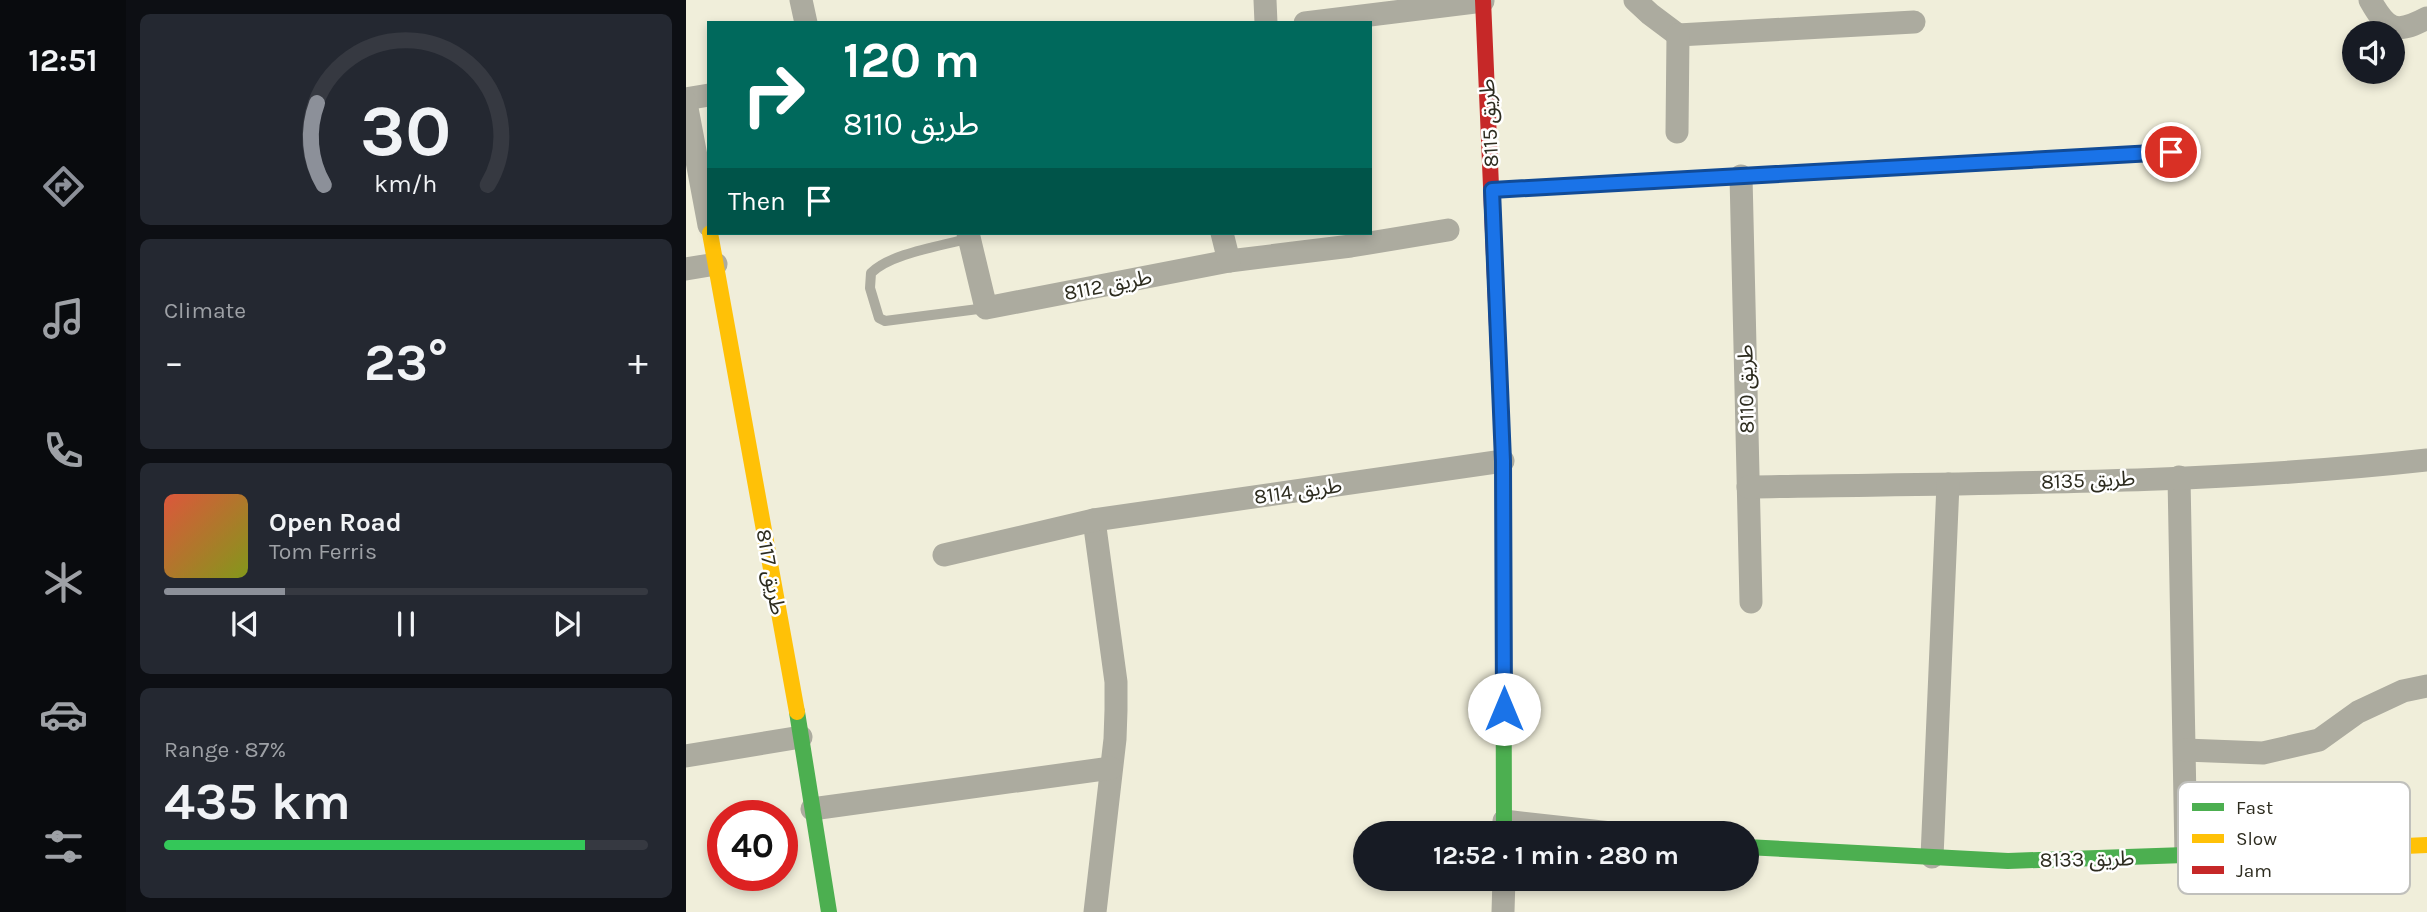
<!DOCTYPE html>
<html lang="en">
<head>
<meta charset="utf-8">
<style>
	:root { --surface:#171b24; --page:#242831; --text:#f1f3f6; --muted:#9ea1a6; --line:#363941; --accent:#8c9099 }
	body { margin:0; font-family:Karla,"Noto Sans Arabic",sans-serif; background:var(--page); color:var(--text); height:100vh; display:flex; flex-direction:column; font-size:26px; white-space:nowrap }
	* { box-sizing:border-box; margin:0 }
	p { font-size:23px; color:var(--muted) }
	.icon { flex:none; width:38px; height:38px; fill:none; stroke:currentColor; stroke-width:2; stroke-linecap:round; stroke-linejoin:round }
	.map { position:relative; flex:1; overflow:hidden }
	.sheet { display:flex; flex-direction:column; gap:14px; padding:14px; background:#0d0f14; width:560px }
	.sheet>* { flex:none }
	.top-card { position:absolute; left:21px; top:21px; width:665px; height:214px; border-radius:0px; box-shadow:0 4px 10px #0003; background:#00695c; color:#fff; overflow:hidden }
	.controls { position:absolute; left:1656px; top:21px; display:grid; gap:14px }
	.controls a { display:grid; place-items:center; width:63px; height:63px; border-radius:50%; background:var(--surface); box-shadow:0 4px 10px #0003; font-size:35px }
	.speed { position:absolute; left:21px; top:800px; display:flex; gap:14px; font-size:35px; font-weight:700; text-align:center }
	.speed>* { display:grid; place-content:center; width:91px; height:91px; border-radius:50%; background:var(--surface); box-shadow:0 4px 10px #0003; line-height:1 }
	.speed .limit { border:10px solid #d22; background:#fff; color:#111 }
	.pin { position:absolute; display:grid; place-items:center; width:60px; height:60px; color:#fff; margin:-30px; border:4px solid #fff; border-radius:50%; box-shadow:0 2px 7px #0007 }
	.me { position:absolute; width:77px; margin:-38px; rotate:0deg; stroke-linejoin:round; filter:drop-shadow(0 0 5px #0008) }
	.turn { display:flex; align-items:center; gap:24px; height:147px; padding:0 21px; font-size:32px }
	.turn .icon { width:91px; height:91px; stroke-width:2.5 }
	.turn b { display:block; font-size:49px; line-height:60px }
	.then { display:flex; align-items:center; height:66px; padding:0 21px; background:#0003; gap:14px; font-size:26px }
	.big { font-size:52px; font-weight:700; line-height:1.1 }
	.sheet .card { flex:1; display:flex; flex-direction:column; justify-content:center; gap:10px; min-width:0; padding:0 24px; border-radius:10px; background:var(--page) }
	.sheet .dial { align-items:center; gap:0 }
	.dial svg { height:182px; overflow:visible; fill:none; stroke:var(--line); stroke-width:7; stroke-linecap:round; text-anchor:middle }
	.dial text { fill:var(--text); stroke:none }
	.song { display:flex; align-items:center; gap:21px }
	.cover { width:84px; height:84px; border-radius:10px; background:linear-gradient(135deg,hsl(10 70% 55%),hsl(70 70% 35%)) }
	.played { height:7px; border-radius:4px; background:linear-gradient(90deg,var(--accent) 25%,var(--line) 25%) }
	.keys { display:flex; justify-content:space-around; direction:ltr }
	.heat { display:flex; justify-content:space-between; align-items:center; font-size:38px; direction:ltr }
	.charge { height:10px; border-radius:5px; background:linear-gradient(90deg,#34c759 87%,var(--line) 0) }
	.trip { position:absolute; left:667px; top:821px; width:406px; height:70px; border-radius:35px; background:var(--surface); box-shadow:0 4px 10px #0003; font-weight:700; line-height:70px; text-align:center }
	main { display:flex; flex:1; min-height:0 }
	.menu { display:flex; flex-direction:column; width:126px; justify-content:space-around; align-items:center; background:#090b0e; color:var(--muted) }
	.menu .icon { width:49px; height:49px }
	.menu .on { color:var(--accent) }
	.menu b { font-size:32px; color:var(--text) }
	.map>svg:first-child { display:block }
</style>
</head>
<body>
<main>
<nav class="menu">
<b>12:51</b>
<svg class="icon on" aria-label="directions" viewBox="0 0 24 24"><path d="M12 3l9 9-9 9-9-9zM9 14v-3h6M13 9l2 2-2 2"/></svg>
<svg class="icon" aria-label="music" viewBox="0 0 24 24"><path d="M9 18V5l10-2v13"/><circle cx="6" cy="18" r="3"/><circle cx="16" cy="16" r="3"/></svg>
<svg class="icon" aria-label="phone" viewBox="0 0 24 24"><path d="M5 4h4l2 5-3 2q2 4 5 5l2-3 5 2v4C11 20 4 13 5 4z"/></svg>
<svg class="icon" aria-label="climate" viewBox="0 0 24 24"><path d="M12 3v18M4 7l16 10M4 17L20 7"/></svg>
<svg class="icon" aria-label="car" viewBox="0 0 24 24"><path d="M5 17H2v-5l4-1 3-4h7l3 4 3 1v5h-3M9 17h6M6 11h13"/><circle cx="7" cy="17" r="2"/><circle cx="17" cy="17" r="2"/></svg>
<svg class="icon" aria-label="filters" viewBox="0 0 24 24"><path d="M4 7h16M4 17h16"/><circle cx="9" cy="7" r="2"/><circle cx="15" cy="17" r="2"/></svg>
</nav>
<section class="sheet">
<div class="card dial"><svg viewBox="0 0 100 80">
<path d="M14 69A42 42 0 1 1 86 69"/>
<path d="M14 69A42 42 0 0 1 11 33" stroke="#8c9099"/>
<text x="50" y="56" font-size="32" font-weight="700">30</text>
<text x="50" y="72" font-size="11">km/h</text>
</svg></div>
<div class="card"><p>Climate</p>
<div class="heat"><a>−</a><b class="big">23°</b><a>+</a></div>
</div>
<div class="card">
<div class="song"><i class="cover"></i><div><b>Open Road</b><p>Tom Ferris</p></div></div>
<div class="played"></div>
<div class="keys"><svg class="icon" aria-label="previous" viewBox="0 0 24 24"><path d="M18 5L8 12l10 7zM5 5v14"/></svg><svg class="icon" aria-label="pause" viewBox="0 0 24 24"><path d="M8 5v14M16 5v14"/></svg><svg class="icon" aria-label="next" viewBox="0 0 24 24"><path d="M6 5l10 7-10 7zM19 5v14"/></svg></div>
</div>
<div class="card"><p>Range · 87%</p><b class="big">435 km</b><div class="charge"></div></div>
</section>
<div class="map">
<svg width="1741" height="912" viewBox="0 0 1741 912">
	<rect width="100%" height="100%" fill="#f0eeda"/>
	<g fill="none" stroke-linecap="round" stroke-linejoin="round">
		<path stroke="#acab9f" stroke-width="10" d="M284 238C256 246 205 253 185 273L184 288 193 318 199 321 300 308"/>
		<g stroke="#acab9f" stroke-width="23">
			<path d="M115 0 120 23"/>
			<path d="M579 0 580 23"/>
			<path d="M949 0 964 14 992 35"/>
			<path d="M1684 0C1701 30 1709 35 1741 18"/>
			<path d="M619 23 797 1"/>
			<path d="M992 35 1228 22"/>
			<path d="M0 99 23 95"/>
			<path d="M0 103 23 225"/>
			<path d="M991 132 992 35"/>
			<path d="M1055 176 1065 602"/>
			<path d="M282 233 300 308 543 261 665 246 762 230"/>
			<path d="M536 233 543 261"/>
			<path d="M0 269 30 264"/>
			<path d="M1493 477 1500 856"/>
			<path d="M1062 487C1288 483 1516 485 1741 460"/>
			<path d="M408 520 430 682V710L429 739 409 912"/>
			<path d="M258 555 408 520 817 461"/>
			<path d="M1499 750 1577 753 1633 740 1672 712 1717 691 1741 686"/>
			<path d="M0 756 115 737"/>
			<path d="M126 809 425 768"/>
			<path d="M818 821 925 833"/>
			<path d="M1246 857 1262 484"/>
			<path d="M817 912 818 878"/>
		</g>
		<g stroke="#4caf50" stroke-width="16">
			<path d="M806 190 1347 160"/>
			<path d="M813 373 817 461 818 833"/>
			<path d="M111 712 143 912"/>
			<path d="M1060 847 1322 861 1587 852"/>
		</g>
		<g stroke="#ffc107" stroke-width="16">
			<path d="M1347 160 1485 152"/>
			<path d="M24 233 111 712"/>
			<path d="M1587 852 1741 845"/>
		</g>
		<path stroke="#c62828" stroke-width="16" d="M797 0 813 373"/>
	</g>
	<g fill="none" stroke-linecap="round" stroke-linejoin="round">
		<g stroke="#114b97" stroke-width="18">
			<path id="route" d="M818 709 817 461 806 190 1485 152"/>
		</g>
		<use href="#route" stroke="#1a73e8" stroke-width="12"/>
	</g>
	<g text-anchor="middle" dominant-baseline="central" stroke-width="5" stroke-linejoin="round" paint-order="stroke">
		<g font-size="21" fill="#2d2c1f" stroke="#fff">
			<text transform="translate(803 123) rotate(-93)">طريق 8115</text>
			<text transform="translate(422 285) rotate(-11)">طريق 8112</text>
			<text transform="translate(1060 389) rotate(-91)">طريق 8110</text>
			<text transform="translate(1402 480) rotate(-2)">طريق 8135</text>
			<text transform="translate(612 491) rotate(-8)">طريق 8114</text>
			<text transform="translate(85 572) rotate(80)">طريق 8117</text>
			<text transform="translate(1401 859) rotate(-1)">طريق 8133</text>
		</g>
	</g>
	<rect x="1492" y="782" width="232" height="112" rx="10" fill="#fff" stroke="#c0c0bc" stroke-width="2"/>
	<rect x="1506" y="803" width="32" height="8" fill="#4caf50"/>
	<rect x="1506" y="834" width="32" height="9" fill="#ffc107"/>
	<rect x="1506" y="866" width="32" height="8" fill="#c62828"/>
	<g font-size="19" fill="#2d2c1f">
		<text x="1550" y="814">Fast</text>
		<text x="1550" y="845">Slow</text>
		<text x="1550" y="877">Jam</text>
	</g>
</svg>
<div class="controls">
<a><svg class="icon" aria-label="sound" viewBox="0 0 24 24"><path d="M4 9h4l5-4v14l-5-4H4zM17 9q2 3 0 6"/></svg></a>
</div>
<div class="speed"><div class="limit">40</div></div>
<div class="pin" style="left:1485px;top:152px;background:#d93025"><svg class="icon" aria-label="arrive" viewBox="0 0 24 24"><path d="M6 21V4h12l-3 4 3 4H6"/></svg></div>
<svg class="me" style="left:818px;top:709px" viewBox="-20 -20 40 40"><circle r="19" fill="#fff"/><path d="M0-13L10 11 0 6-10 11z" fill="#1a73e8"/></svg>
<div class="trip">12:52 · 1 min · 280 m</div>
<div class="top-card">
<div class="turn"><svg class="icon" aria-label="right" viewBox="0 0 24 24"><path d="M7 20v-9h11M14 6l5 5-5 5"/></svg><div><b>120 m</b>طريق 8110</div></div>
<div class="then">Then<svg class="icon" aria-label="arrive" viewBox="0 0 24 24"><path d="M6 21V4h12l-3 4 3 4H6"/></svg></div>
</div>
</div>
</main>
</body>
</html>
